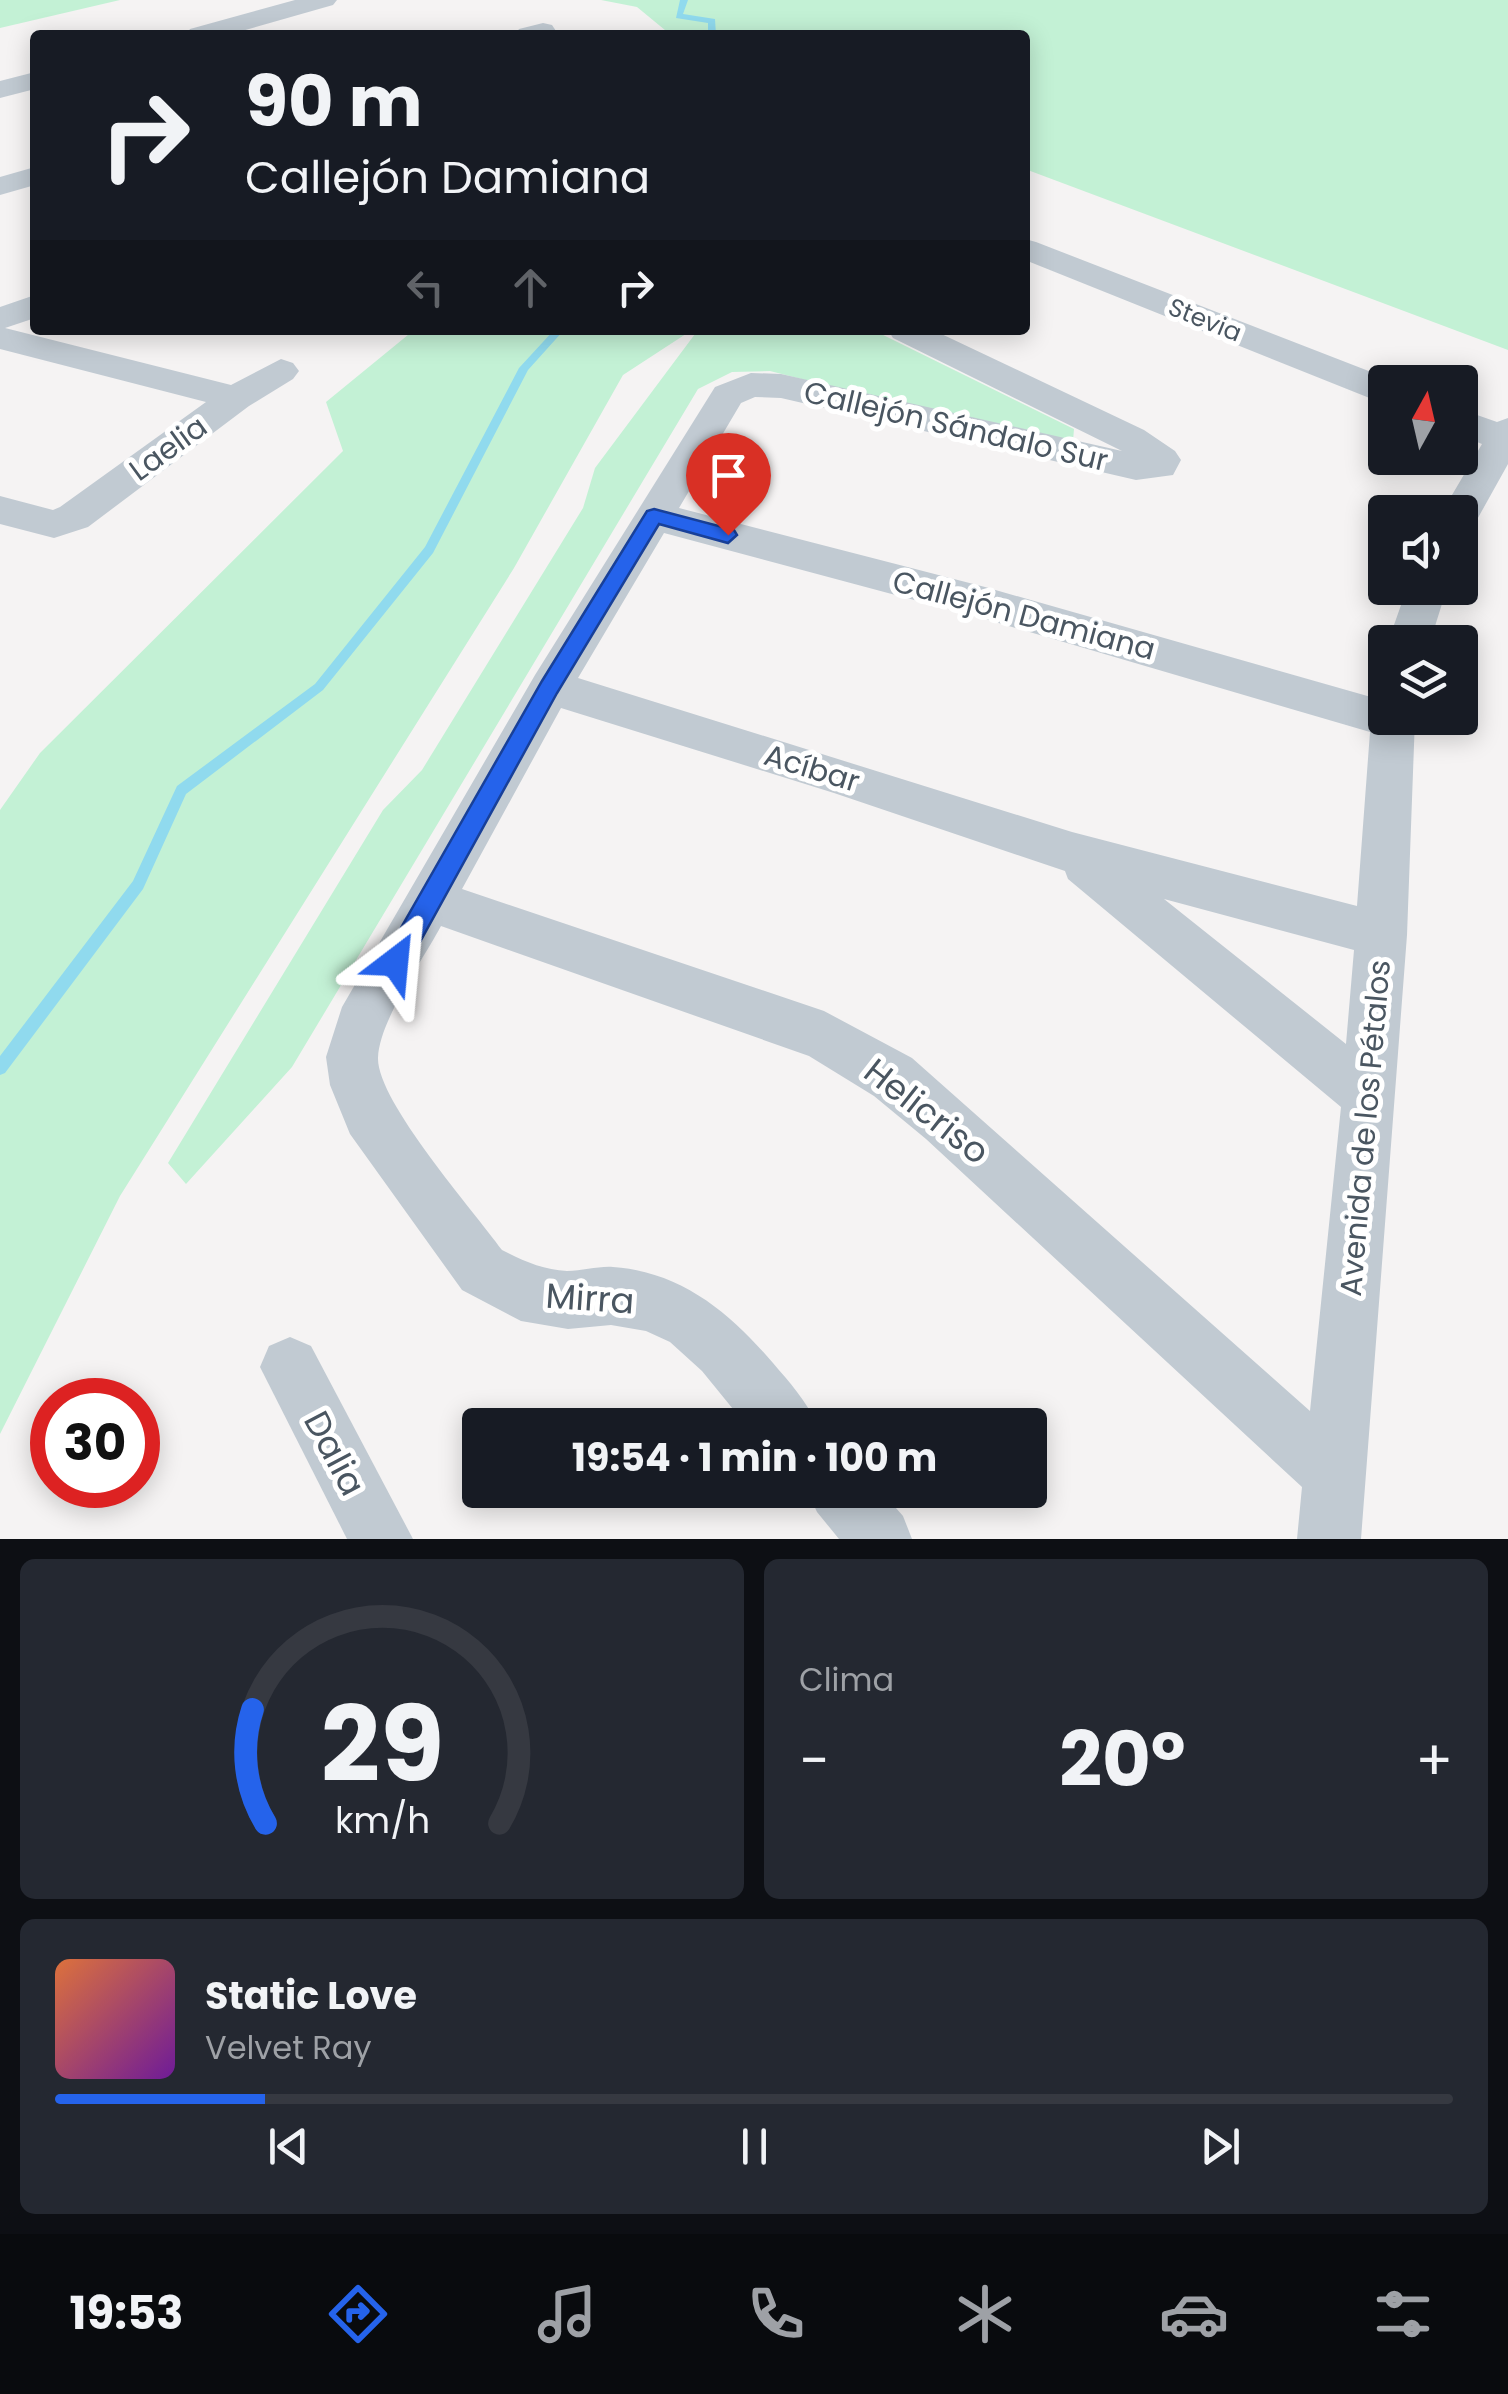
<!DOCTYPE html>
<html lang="es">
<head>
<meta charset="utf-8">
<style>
	:root { --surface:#171b24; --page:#242831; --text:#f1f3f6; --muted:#9ea1a6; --line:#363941; --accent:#2563eb }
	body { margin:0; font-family:Poppins,sans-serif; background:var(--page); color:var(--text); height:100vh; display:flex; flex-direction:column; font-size:38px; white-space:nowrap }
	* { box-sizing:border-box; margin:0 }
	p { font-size:32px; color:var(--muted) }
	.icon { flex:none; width:55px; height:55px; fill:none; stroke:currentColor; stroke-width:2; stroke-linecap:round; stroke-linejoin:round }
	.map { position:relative; height:1539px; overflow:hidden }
	.sheet { display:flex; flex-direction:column; gap:20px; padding:20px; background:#0d0f14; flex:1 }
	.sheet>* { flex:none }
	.banner { position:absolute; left:30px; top:30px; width:1000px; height:305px; border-radius:10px; box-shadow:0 5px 25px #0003; background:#171b24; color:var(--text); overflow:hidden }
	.needle { width:65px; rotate:8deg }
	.fabs { position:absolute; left:1368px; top:365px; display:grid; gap:20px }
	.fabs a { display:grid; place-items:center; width:110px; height:110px; border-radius:10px; background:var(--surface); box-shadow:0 5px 25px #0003; font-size:50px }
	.speed { position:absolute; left:30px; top:1378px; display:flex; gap:20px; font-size:50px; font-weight:700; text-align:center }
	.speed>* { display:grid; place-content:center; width:130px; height:130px; border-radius:50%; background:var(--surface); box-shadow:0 5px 25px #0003; line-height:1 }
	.speed .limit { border:15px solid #d22; background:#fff; color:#111 }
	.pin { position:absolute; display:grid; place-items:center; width:85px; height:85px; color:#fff; margin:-102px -42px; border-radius:50% 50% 50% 0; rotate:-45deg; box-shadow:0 0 10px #0007 }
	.pin .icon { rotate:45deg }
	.me { position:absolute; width:110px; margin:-55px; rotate:29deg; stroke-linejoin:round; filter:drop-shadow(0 0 8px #0008) }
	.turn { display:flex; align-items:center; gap:35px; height:210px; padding:0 50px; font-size:45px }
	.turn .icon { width:130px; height:130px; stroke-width:2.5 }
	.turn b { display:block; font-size:70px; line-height:85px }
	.lanes { display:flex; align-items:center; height:95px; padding:0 50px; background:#0003; justify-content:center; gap:50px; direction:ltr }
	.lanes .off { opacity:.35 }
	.big { font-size:75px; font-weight:700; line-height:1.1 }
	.sheet .widget { flex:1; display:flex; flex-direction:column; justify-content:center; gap:15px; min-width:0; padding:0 35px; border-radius:15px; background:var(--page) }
	.sheet .dial { align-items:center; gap:0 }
	.dial svg { height:260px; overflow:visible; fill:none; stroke:var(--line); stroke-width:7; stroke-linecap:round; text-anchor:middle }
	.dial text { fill:var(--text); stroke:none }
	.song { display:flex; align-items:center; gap:30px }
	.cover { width:120px; height:120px; border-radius:15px; background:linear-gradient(135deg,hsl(20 70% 55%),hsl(280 70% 35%)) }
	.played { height:10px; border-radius:5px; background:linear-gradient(90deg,var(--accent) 15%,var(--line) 15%) }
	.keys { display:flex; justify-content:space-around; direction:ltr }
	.heat { display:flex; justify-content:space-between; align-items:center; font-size:55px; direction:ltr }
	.sheet .tiles { flex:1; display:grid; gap:20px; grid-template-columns:1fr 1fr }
	.widget:last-child { grid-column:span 2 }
	.trip { position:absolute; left:462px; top:1408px; width:585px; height:100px; border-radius:10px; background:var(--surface); box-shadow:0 5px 25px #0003; font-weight:700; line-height:100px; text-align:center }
	.tab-bar { display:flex; height:160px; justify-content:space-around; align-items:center; background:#090b0e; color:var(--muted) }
	.tab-bar .icon { width:70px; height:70px }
	.tab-bar .active { color:var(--accent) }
	.tab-bar b { font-size:45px; color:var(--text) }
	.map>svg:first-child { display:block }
</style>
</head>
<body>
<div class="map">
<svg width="1508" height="1539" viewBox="0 0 1508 1539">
	<rect width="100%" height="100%" fill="#f5f3f3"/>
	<g fill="#c3f1d5">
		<path d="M0 0H120L0 28Z"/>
		<path d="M601 0H1508V350L1025 169V35H671L637 7Z"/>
		<path d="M414 330H692L623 375 514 568 120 1196 0 1434V810L40 753 343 451 326 402Z"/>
		<path d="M698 330H873L1074 429 1073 441 1052 443 770 371 732 372 698 389 292 1067 186 1184 168 1163 383 810 422 770 583 508 595 468Z"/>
	</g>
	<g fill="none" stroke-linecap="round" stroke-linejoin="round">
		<g fill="#90daee" fill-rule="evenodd">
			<path d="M680 0H688L683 14 715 19 716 35H708V23L676 18Z"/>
			<path d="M554 330H564L528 370 433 553 323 690 186 794 143 889 5 1073 0 1075V1056L133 881 177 786 315 684 425 547 519 368Z"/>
		</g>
		<g fill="#c1cad2" fill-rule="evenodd">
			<path d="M295 0H337L333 5 228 35H186L190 29Z"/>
			<path d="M543 23 552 25 556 31 553 35H515L519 29Z"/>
			<path d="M35 72V89L0 98V81Z"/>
			<path d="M35 167V185L0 195V177Z"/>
			<path d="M1025 239 1036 242 1397 382H1385V403L1372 399 1025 260Z"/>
			<path d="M35 295V318L5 328 231 385 281 359 293 363 299 371 293 379 249 406 88 527 54 538 0 524V496L53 510 60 507 206 402 0 349V307Z"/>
			<path d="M888 330H933L1144 430 1175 451 1181 460 1173 475 1136 480 781 398 755 397 741 403 679 508 985 587 1385 701V718H1415L1407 935 1361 1539H1297L1302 1487 926 1139 874 1096 809 1056 441 926C423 960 379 1021 378 1058 377 1101 473 1210 502 1250 523 1261 543 1270 567 1271 583 1271 598 1266 613 1267 682 1272 730 1313 773 1363 790 1383 806 1400 817 1425H746L702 1371 670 1342 646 1331 611 1325 568 1329 521 1321 462 1290 350 1134 330 1085 326 1057 342 1007 535 675 715 387 751 373 781 374 1122 451 893 338ZM664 533 985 619 1370 732 1357 906 1072 832 578 678ZM561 708 834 793 1065 871 1068 879 1341 1107 1310 1411 912 1058 824 1011 462 889ZM1164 899 1354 950 1346 1044Z"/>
			<path d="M1460 409 1497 422 1508 418V464L1474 525 1460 529V512H1442L1482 444 1460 435Z"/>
			<path d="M1407 588H1447L1430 642H1388Z"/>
			<path d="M290 1337 311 1346 413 1539H347L260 1367 269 1346Z"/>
			<path d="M807 1490H880L903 1516 912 1539H839L817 1512Z"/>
		</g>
	</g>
	<path fill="#2563eb" stroke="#184099" stroke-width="2.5" d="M654 509 734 530 737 535 728 543 659 524 557 693 404 971 395 974 386 971 382 962 386 954 542 681 647 511Z"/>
	<g text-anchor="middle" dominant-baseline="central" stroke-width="10" stroke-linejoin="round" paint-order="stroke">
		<g font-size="25" fill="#4a5661" stroke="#fff">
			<text transform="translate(1205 320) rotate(22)">Stevia</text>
		</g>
		<g font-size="30" fill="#4a5661" stroke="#fff">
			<text transform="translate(956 426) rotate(13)">Callejón Sándalo Sur</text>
			<text transform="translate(168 448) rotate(-36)">Laelia</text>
			<text transform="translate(1024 615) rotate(15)">Callejón Damiana</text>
			<text transform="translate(812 768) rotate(17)">Acíbar</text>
			<text transform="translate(1365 1128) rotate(-85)">Avenida de los Pétalos</text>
		</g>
		<g font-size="35" fill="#4a5661" stroke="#fff">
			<text transform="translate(927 1111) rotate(38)">Helicriso</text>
			<text transform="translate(590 1298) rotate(4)">Mirra</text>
			<text transform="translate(335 1453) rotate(62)">Dalia</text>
		</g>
	</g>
</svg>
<div class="fabs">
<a><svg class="needle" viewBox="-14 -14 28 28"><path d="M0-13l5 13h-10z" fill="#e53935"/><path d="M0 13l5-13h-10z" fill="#9ea1a6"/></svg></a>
<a><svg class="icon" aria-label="sound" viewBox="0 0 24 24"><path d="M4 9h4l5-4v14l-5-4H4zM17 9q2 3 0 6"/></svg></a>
<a><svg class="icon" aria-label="layers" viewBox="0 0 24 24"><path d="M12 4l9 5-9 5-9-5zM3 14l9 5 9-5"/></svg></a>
</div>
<div class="speed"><div class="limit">30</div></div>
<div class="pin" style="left:728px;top:535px;background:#d93025"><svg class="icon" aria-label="arrive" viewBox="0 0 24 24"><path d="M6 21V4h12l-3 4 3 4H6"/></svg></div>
<svg class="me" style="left:395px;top:962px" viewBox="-20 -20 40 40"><path d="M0-17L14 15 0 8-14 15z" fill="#2563eb" stroke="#fff" stroke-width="4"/></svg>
<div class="trip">19:54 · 1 min · 100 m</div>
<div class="banner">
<div class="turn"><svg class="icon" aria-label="right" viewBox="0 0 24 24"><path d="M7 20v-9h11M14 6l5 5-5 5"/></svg><div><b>90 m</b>Callejón Damiana</div></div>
<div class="lanes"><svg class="icon off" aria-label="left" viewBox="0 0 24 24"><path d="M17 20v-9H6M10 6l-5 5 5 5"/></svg><svg class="icon off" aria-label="ahead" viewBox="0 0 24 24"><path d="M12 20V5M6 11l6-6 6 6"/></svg><svg class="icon" aria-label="right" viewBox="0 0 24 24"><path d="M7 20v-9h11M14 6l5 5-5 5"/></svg></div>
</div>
</div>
<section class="sheet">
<div class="tiles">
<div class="widget dial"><svg viewBox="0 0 100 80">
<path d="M14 69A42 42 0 1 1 86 69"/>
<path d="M14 69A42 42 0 0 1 10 34" stroke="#2563eb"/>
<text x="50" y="56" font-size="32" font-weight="700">29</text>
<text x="50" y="72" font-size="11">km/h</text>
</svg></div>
<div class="widget"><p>Clima</p>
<div class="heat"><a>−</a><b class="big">20°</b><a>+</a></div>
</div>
<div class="widget">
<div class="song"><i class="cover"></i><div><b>Static Love</b><p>Velvet Ray</p></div></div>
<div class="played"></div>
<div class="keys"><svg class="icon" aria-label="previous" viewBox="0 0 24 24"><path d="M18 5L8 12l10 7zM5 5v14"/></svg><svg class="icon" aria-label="pause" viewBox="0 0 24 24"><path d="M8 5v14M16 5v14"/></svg><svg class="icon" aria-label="next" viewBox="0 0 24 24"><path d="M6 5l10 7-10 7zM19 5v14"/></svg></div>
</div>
</div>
</section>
<nav class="tab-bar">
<b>19:53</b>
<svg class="icon active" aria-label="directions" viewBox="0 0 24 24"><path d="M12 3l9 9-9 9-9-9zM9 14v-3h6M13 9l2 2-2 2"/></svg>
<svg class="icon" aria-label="music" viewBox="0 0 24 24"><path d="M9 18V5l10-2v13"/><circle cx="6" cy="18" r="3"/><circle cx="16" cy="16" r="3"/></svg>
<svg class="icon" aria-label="phone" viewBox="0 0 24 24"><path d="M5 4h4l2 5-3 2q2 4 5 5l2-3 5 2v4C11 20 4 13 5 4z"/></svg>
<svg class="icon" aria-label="climate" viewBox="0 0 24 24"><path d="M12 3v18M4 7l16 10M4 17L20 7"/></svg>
<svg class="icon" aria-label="car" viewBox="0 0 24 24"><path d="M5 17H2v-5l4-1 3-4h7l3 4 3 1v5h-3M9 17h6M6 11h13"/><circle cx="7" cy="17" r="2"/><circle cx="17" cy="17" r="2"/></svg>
<svg class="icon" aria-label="filters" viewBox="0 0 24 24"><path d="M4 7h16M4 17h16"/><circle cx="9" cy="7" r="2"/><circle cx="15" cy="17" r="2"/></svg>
</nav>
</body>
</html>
